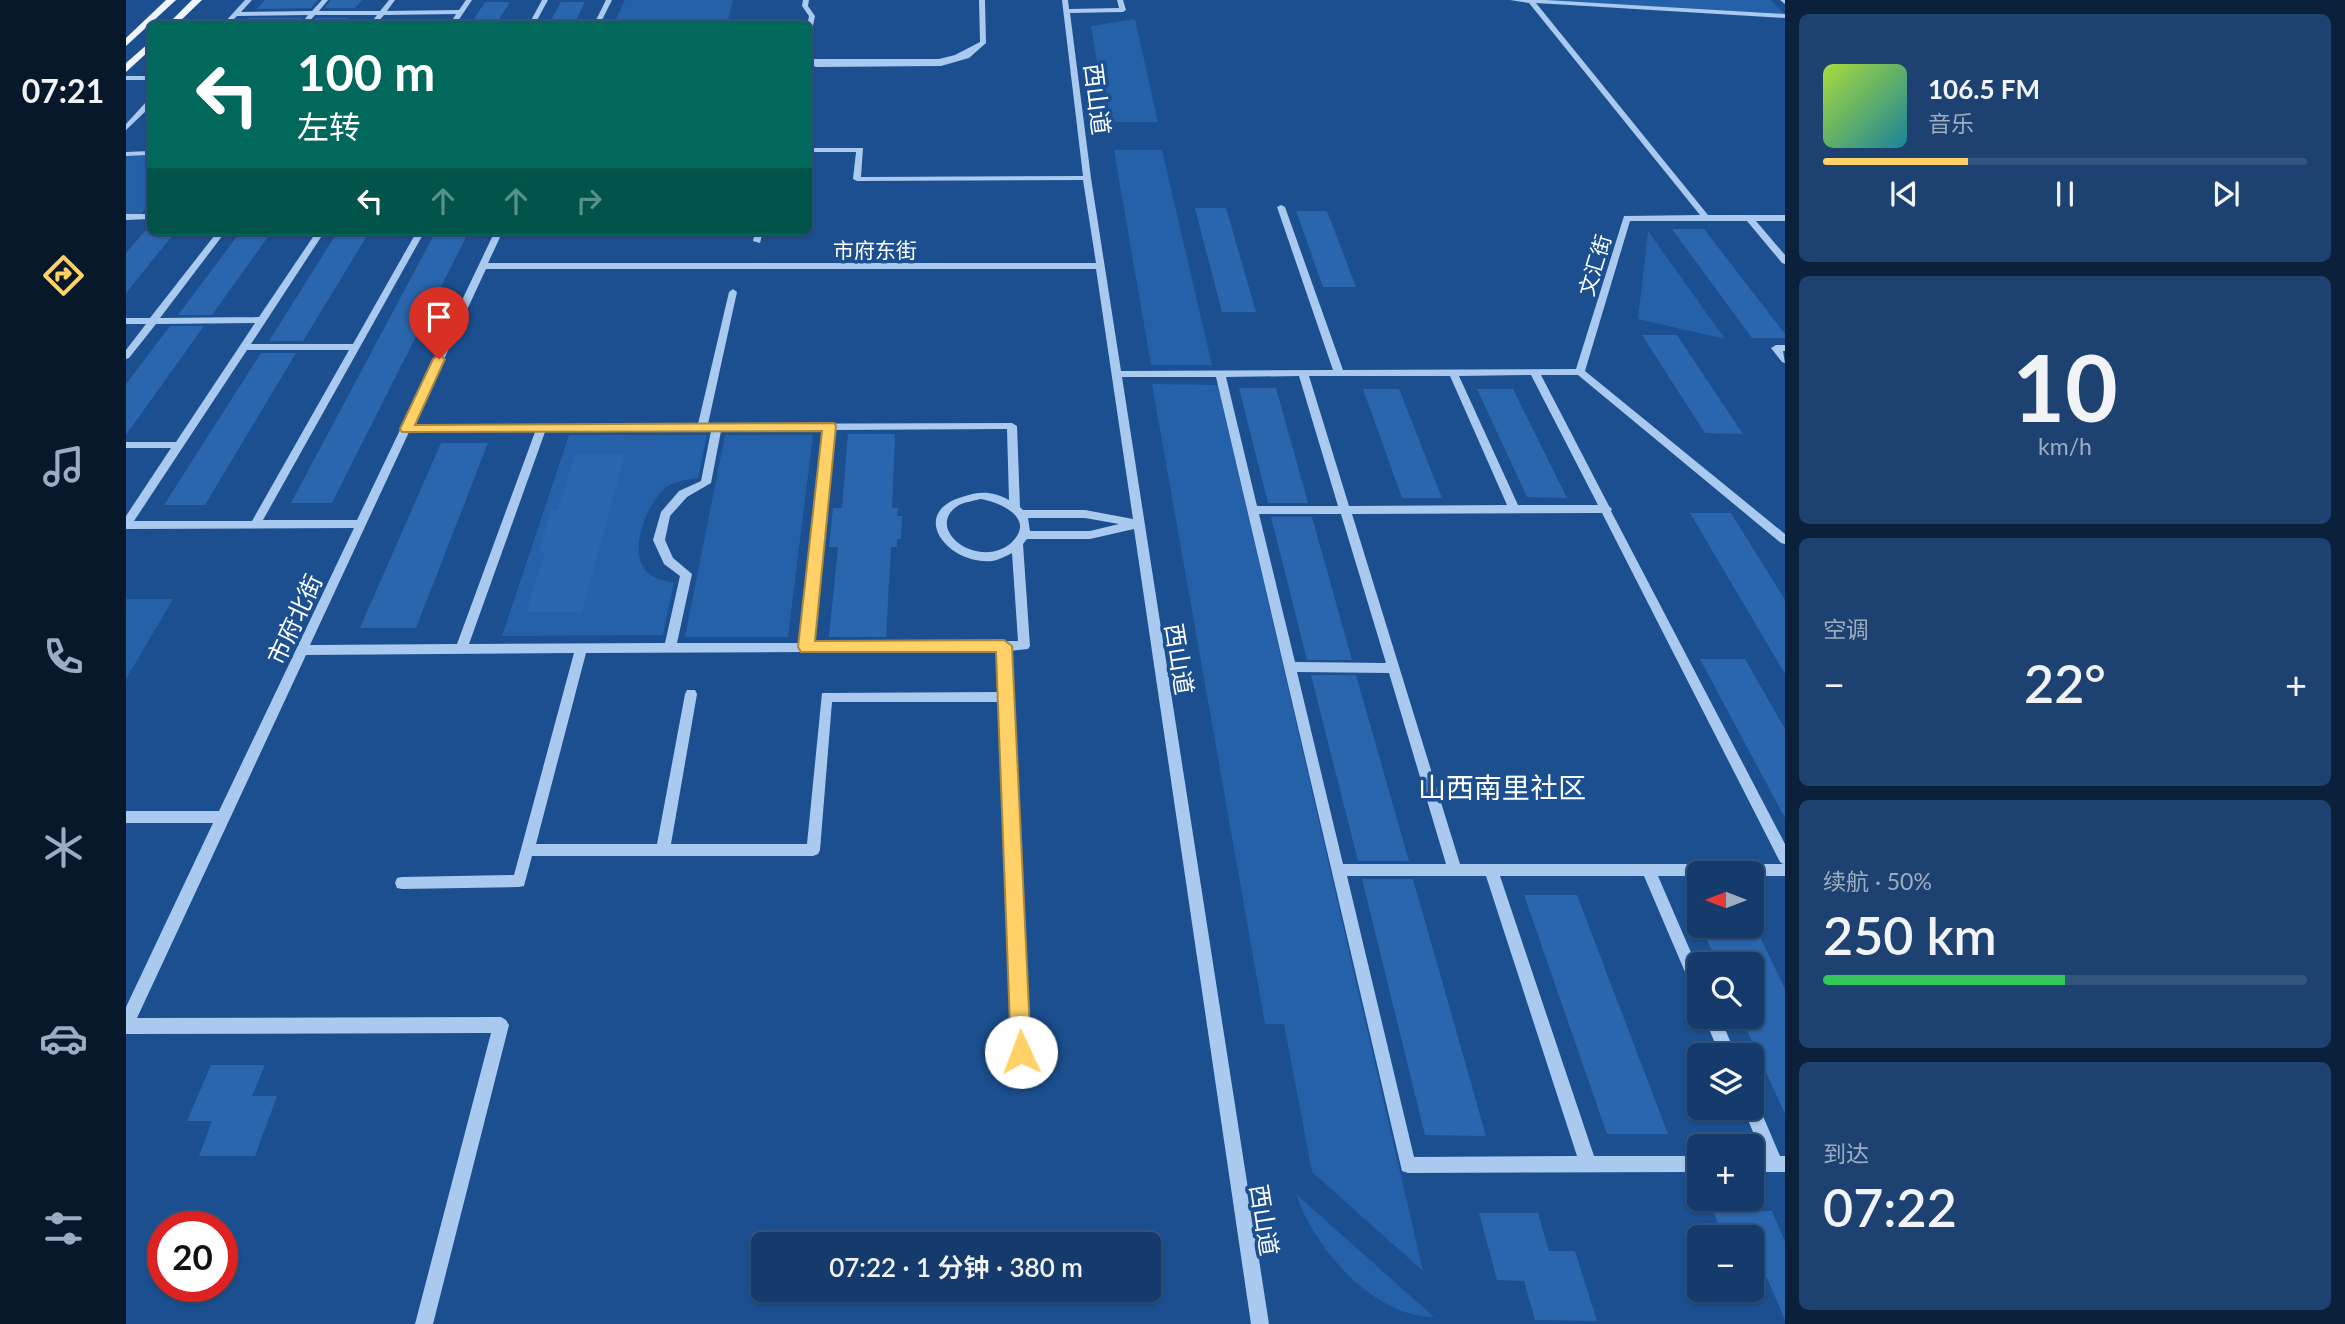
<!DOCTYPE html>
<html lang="zh">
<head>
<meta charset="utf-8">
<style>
	:root { --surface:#143b6b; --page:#1d4271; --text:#f1f3f6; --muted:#9dadc1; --line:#33557e; --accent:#ffd166 }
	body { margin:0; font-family:Lato,"Noto Sans SC",sans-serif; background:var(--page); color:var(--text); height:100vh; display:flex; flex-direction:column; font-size:26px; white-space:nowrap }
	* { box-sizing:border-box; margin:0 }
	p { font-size:23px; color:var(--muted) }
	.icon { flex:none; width:38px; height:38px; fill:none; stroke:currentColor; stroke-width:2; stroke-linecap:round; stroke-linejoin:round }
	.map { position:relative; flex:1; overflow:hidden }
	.details { display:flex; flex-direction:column; gap:14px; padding:14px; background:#0b203b; width:560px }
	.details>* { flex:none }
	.guide { position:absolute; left:21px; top:21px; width:665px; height:214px; border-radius:10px; box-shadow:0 2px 5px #0004,0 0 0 2px var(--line); background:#00695c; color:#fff; overflow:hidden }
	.needle { width:46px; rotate:270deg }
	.tools { position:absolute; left:1561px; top:861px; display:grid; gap:14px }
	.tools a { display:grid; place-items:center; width:77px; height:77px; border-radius:10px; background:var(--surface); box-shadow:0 2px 5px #0004,0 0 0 2px var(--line); font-size:35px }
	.speed { position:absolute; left:21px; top:1211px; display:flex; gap:14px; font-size:35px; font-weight:700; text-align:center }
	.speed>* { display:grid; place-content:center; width:91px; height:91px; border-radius:50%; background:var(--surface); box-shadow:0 2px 5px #0004,0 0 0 2px var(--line); line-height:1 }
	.speed .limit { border:10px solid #d22; background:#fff; color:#111 }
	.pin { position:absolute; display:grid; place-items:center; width:60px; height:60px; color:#fff; margin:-72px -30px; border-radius:50% 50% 50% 0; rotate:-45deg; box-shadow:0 0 7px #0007 }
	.pin .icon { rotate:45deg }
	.me { position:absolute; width:77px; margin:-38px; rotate:358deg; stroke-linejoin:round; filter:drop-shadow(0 0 5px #0008) }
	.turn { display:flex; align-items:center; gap:24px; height:147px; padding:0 35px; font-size:32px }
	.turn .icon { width:91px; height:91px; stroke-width:2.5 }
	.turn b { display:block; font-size:49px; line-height:60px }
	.lanes { display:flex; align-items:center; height:66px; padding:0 35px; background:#0003; justify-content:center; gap:35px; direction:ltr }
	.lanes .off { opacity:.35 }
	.big { font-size:52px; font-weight:600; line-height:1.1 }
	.details .tile { flex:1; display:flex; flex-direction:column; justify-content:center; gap:10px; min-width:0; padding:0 24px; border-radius:10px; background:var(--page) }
	.details .dial { align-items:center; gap:0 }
	.dial b { font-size:91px; line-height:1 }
	.song { display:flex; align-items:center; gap:21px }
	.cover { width:84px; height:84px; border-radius:10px; background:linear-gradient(135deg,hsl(80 70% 55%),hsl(190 70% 35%)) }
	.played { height:7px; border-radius:4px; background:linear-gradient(90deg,var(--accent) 30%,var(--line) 30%) }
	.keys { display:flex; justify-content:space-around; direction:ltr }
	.heat { display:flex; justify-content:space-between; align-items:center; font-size:38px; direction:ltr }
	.charge { height:10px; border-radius:5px; background:linear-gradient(90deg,#34c759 50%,var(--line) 0) }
	.trip { position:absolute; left:625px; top:1232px; width:410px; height:70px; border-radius:10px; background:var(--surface); box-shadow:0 2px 5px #0004,0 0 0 2px var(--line); font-weight:600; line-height:70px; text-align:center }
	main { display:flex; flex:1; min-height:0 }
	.menu { display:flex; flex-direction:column; width:126px; justify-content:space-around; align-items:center; background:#08182b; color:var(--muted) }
	.menu .icon { width:49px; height:49px }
	.menu .active { color:var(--accent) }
	.menu b { font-size:32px; color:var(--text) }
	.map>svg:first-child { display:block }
</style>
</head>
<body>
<main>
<nav class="menu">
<b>07:21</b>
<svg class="icon active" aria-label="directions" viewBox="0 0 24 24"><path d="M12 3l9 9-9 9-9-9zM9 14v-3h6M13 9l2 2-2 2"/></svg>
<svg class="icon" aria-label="music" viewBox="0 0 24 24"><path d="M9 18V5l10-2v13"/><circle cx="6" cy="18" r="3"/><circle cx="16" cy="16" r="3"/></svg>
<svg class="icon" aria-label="phone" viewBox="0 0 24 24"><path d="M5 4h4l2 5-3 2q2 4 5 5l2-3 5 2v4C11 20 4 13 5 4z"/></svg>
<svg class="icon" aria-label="climate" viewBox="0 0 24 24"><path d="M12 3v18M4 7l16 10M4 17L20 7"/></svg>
<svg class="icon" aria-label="car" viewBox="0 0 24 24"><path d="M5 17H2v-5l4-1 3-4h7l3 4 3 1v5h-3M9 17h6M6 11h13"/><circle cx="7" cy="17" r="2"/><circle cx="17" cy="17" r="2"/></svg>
<svg class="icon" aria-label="filters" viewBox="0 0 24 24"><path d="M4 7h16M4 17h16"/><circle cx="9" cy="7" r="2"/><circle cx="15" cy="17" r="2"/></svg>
</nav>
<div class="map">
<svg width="1659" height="1324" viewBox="0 0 1659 1324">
	<rect width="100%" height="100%" fill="#1b4f8f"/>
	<g fill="#2461a8">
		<path d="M499 0H607L602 20 489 21Z"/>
		<path d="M1414 0H1644L1659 14Z"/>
		<path d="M1009 19 1032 122H981L965 26Z"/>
		<path d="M988 150H1036L1086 365H1025Z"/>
		<path d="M0 156H24V203L15 214H0Z"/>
		<path d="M1522 231 1599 339 1512 319Z"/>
		<path d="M1026 384 1092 385 1297 1271 1186 1172 1158 1024H1139Z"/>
		<path d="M443 435H581L572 478C559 480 546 481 536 491 519 509 499 559 526 576 532 580 541 581 548 583L537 635 376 636Z"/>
		<path d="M599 435H687L662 637H559Z"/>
		<path d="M0 599H47L0 679Z"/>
		<path d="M1170 1194 1308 1317C1247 1317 1188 1248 1170 1194Z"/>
	</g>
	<g fill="#2a66ad">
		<path d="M139 0H192L185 8 131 9Z"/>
		<path d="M205 0H236L229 8H199Z"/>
		<path d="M359 2H384L370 24H345Z"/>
		<path d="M435 2H459L448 24H423Z"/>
		<path d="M122 18H177L173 24H116Z"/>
		<path d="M190 18H222L216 24H184Z"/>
		<path d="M1069 208H1100L1130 312H1096Z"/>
		<path d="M1170 211H1201L1230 287H1197Z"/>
		<path d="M1546 229H1578L1659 334V338H1626Z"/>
		<path d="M19 231H50L0 293V253Z"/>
		<path d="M115 231H146L86 315H52Z"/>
		<path d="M212 231H244L177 341H143Z"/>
		<path d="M310 231H343L206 503H165Z"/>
		<path d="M44 326H78L0 435V384Z"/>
		<path d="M1516 335H1551L1617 434 1579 433Z"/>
		<path d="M135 353H170L79 505H38Z"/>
		<path d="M1113 388H1150L1182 503H1142Z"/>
		<path d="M1237 389H1273L1316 498H1276Z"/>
		<path d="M1351 389H1387L1441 498 1401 497Z"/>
		<path d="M722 434H769L766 508H772L771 516H776L775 539H771V547H765L760 637H703L712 547H703L707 508H716Z"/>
		<path d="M315 443H362L290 628H234Z"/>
		<path d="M449 454H499L456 612H400L419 551H413L425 510H432Z"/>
		<path d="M1564 513H1605L1659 600V674Z"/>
		<path d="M1145 517H1186L1226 660H1181Z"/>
		<path d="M1574 659H1619L1659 729V818Z"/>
		<path d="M1185 675H1230L1283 861H1232Z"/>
		<path d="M1236 879H1287L1360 1136 1299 1135Z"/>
		<path d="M1398 895H1451L1542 1134H1481Z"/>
		<path d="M1626 920 1659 989V1114L1615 1017H1626V964H1592L1575 926H1626Z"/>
		<path d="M85 1065H139L126 1096H151L129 1156H73L86 1121H61Z"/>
		<path d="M1587 1211H1646L1659 1242V1320L1641 1278H1626V1237H1597Z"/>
		<path d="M1353 1213H1412L1423 1251H1449L1471 1321 1409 1320 1398 1281 1371 1280Z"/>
	</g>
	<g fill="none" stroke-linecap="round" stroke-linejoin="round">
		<g fill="#a9c9ee" fill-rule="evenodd">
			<path d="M119 0H126L115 12 186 11 196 0H202L193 11H254L263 0H269L261 11 333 10 340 0H346L330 24H324L330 14 258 15 250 24H244L251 15H189L181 24H175L182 15 111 16 103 24H97Z"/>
			<path d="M416 0H422L409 24H403Z"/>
			<path d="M480 0H486L475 22 682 21 683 16 676 6 677 0H683L682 6 689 16 685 35 682 37V24H468Z"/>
			<path d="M853 0H859L860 43 843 58 815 66 690 67 682 64V59H813L829 55 854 42Z"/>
			<path d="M936 0H942L943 9 993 8 991 0H997L1000 10 997 12 944 13 965 178 995 371 1207 370 1151 207 1155 205 1159 207 1217 370 1450 369 1498 216 1574 215 1403 3 1384 0H1420L1659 14V18L1410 3 1582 215H1659V221H1630L1659 255V264L1656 263 1621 221H1504L1459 371 1659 534V544L1655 543 1452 375H1415L1483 506 1486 509 1485 511 1659 844V876H1626V873H1573V876H1532L1573 971V995L1568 993 1518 876H1374L1468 1156H1573V1172L1282 1173 1276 1171 1090 377H996L1143 1324H1125L1008 529 964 539H901L897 544 904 646 902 649 884 651 903 1052 901 1058 895 1060 889 1058 887 1052 874 702H706L694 850 692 854 687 856H406L398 886 393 887 276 889 271 888 269 883 271 878 276 877 388 875 448 653 180 655 11 1018 375 1017 380 1020 383 1025 307 1324H289L365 1033 0 1034V1007L87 823H0V811H93L228 528 0 529V516L45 448H0V442H50L129 323 30 324 3 358 0 359V350L20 324H0V318H24L92 231H100L34 318 133 317 191 231H199L125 344H227L291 231H299L137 520H231L369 231H377L362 263H970L957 180 731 181 727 179 730 152H682V148H737L735 177 957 176ZM360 269H970L1007 519 959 510H897L894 507 891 426 886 423 582 424 611 292 607 289 603 292 572 424 287 426ZM121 350H223L126 521H8ZM1405 375 1472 505H1392L1333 376ZM1173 376 1212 506H1131L1100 377ZM1183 376H1324L1381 505 1223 506ZM881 429 883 500C866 491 854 491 836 497 782 513 821 565 866 561 873 560 880 556 886 553L892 641 687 642 708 430ZM697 430 674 643H551L566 574 547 558 539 540 544 516 561 497 585 483 595 431ZM585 431 575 481 553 491 535 512 527 540 538 564 554 576 539 643 343 644 419 432ZM283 432H409L331 644 184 645ZM854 499C875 502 911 519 885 543 852 571 796 528 833 505 839 502 848 501 854 499ZM1476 513 1654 862 1657 864H1334L1226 514ZM1133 514H1215L1260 663 1169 662ZM902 518H959L993 524 964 531H904ZM872 651 874 692 696 693 681 844H545L571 694 569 690H561L559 694 531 844H410L460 653ZM1171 672 1263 673 1320 864H1217ZM1221 876H1360L1451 1156 1288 1157Z"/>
			<path d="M1654 0H1659V4Z"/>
			<rect x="0" y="76" width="24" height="4"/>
			<path d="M21 101H24V107L0 130V124Z"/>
			<path d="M24 151V155L0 156V152Z"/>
			<path d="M0 214H24V219L0 220Z"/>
			<path d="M629 231H637L634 243 627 241Z"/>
			<path d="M1650 345H1659V351H1657L1659 363 1656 362 1645 348Z"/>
			<path d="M1578 1017H1594L1610 1055H1594Z"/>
			<path d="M1626 1100 1631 1102 1654 1156H1659V1172H1626V1156H1637L1617 1108H1626Z"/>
		</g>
		<g fill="#f0f6ff" fill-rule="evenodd">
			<path d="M40 0H50L0 46V38Z"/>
			<path d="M66 0H76L51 24H42Z"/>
			<path d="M24 42V50L0 72V63Z"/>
		</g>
	</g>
	<path fill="#ffd166" stroke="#a68842" stroke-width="2" d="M313 355 319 359 289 425 708 423 710 426 689 641 878 640 886 646 905 1052 902 1059 895 1062 888 1059 885 1052 870 652H675L672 647 696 431 276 432 274 429 307 359Z"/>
	<g text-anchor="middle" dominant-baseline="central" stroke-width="7" stroke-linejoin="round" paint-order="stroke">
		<g font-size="21" fill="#fff" stroke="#1b4f8f">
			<text x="749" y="249">市府东街</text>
			<text transform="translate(1468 265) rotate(-73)">文汇街</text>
		</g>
		<g font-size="24" fill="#fff" stroke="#1b4f8f">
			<text transform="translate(972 99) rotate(83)">西山道</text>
			<text transform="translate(168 619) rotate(-65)">市府北街</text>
			<text transform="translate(1054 659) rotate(81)">西山道</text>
			<text transform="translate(1139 1220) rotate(81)">西山道</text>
		</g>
		<g font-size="28" fill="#fff" stroke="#1b4f8f">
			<text x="1376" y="787">山西南里社区</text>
		</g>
	</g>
</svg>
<div class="tools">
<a><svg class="needle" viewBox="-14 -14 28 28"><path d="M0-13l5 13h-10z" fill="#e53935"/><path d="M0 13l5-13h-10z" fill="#9dadc1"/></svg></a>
<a><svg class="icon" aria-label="search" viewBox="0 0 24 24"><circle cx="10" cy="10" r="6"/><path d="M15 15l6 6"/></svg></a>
<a><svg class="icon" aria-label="layers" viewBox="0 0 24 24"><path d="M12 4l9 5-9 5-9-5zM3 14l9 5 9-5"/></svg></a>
<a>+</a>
<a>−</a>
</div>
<div class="speed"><div class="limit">20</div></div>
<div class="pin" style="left:313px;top:359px;background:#d93025"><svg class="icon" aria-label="arrive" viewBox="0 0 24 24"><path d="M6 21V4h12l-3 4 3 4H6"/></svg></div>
<svg class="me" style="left:895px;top:1052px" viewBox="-20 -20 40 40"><circle r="19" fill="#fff"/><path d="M0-13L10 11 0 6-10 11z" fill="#ffd166"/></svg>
<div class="trip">07:22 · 1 分钟 · 380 m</div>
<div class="guide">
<div class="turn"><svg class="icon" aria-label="left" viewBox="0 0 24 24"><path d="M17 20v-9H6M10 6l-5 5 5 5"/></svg><div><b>100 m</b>左转</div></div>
<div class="lanes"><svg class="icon" aria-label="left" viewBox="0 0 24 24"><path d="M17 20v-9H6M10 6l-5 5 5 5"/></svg><svg class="icon off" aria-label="ahead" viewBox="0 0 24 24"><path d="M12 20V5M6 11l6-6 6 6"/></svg><svg class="icon off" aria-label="ahead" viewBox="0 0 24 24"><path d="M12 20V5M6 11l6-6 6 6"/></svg><svg class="icon off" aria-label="right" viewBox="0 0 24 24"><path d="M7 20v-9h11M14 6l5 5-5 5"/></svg></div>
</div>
</div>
<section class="details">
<div class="tile">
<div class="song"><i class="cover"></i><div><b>106.5 FM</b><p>音乐</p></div></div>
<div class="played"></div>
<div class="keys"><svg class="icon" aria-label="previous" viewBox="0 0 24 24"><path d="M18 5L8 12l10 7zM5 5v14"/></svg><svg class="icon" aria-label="pause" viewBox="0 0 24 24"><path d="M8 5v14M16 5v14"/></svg><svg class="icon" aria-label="next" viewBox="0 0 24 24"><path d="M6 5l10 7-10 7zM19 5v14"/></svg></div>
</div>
<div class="tile dial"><b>10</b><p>km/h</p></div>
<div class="tile"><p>空调</p>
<div class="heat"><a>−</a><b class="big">22°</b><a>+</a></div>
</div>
<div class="tile"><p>续航 · 50%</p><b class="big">250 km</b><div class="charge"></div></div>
<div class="tile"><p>到达</p><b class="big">07:22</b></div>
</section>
</main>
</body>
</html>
